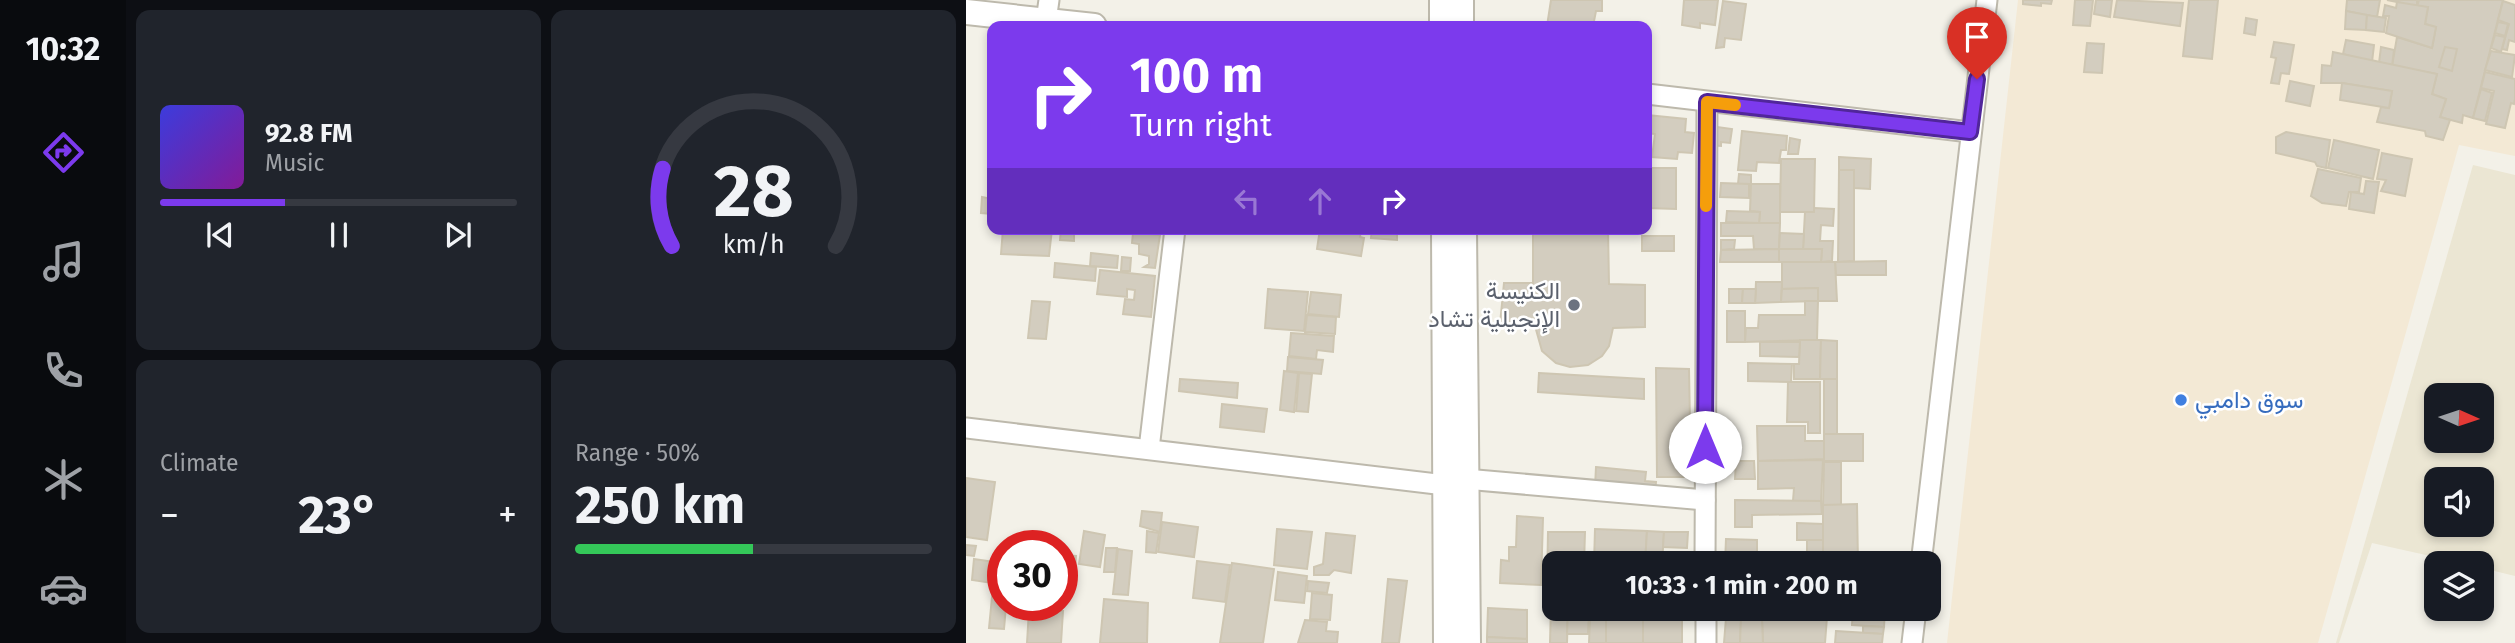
<!DOCTYPE html>
<html lang="en">
<head>
<meta charset="utf-8">
<style>
	:root { --surface:#171b24; --page:#20242c; --text:#f1f3f6; --muted:#9ea1a6; --line:#363941; --accent:#7c3aed }
	body { margin:0; font-family:"Fira Sans",Vazirmatn,sans-serif; background:var(--page); color:var(--text); height:100vh; display:flex; flex-direction:column; font-size:26px; white-space:nowrap }
	* { box-sizing:border-box; margin:0 }
	p { font-size:23px; color:var(--muted) }
	.icon { flex:none; width:38px; height:38px; fill:none; stroke:currentColor; stroke-width:2; stroke-linecap:round; stroke-linejoin:round }
	.map { position:relative; flex:1; overflow:hidden }
	.side { display:flex; flex-direction:column; gap:10px; padding:10px; background:#0d0f14; width:840px }
	.side>* { flex:none }
	.top-card { position:absolute; left:21px; top:21px; width:665px; height:214px; border-radius:14px; box-shadow:0 4px 10px #0003; background:#7c3aed; color:#fff; overflow:hidden }
	.needle { width:46px; rotate:93deg }
	.tools { position:absolute; left:1458px; top:383px; display:grid; gap:14px }
	.tools a { display:grid; place-items:center; width:70px; height:70px; border-radius:14px; background:var(--surface); box-shadow:0 4px 10px #0003; font-size:35px }
	.speed { position:absolute; left:21px; top:530px; display:flex; gap:14px; font-size:35px; font-weight:700; text-align:center }
	.speed>* { display:grid; place-content:center; width:91px; height:91px; border-radius:50%; background:var(--surface); box-shadow:0 4px 10px #0003; line-height:1 }
	.speed .limit { border:10px solid #d22; background:#fff; color:#111 }
	.pin { position:absolute; display:grid; place-items:center; width:60px; height:60px; color:#fff; margin:-72px -30px; border-radius:50% 50% 50% 0; rotate:-45deg; box-shadow:0 0 7px #0007 }
	.pin .icon { rotate:45deg }
	.me { position:absolute; width:77px; margin:-38px; rotate:0deg; stroke-linejoin:round; filter:drop-shadow(0 0 5px #0008) }
	.turn { display:flex; align-items:center; gap:24px; height:147px; padding:0 28px; font-size:32px }
	.turn .icon { width:91px; height:91px; stroke-width:2.5 }
	.turn b { display:block; font-size:49px; line-height:60px }
	.lanes { display:flex; align-items:center; height:66px; padding:0 28px; background:#0003; justify-content:center; gap:35px; direction:ltr }
	.lanes .off { opacity:.35 }
	.big { font-size:52px; font-weight:700; line-height:1.1 }
	.side .widget { flex:1; display:flex; flex-direction:column; justify-content:center; gap:10px; min-width:0; padding:0 24px; border-radius:14px; background:var(--page) }
	.side .dial { align-items:center; gap:0 }
	.dial svg { height:182px; overflow:visible; fill:none; stroke:var(--line); stroke-width:7; stroke-linecap:round; text-anchor:middle }
	.dial text { fill:var(--text); stroke:none }
	.song { display:flex; align-items:center; gap:21px }
	.cover { width:84px; height:84px; border-radius:10px; background:linear-gradient(135deg,hsl(240 70% 55%),hsl(290 70% 35%)) }
	.played { height:7px; border-radius:4px; background:linear-gradient(90deg,var(--accent) 35%,var(--line) 35%) }
	.keys { display:flex; justify-content:space-around; direction:ltr }
	.heat { display:flex; justify-content:space-between; align-items:center; font-size:38px; direction:ltr }
	.charge { height:10px; border-radius:5px; background:linear-gradient(90deg,#34c759 50%,var(--line) 0) }
	.side .tiles { flex:1; display:grid; gap:10px; grid-template-columns:repeat(2,1fr) }
	.trip { position:absolute; left:576px; top:551px; width:399px; height:70px; border-radius:14px; background:var(--surface); box-shadow:0 4px 10px #0003; font-weight:700; line-height:70px; text-align:center }
	main { display:flex; flex:1; min-height:0 }
	.tabs { display:flex; flex-direction:column; width:126px; justify-content:space-around; align-items:center; background:#090b0e; color:var(--muted) }
	.tabs .icon { width:49px; height:49px }
	.tabs .selected { color:var(--accent) }
	.tabs b { font-size:32px; color:var(--text) }
	.map>svg:first-child { display:block }
</style>
</head>
<body>
<main>
<nav class="tabs">
<b>10:32</b>
<svg class="icon selected" aria-label="directions" viewBox="0 0 24 24"><path d="M12 3l9 9-9 9-9-9zM9 14v-3h6M13 9l2 2-2 2"/></svg>
<svg class="icon" aria-label="music" viewBox="0 0 24 24"><path d="M9 18V5l10-2v13"/><circle cx="6" cy="18" r="3"/><circle cx="16" cy="16" r="3"/></svg>
<svg class="icon" aria-label="phone" viewBox="0 0 24 24"><path d="M5 4h4l2 5-3 2q2 4 5 5l2-3 5 2v4C11 20 4 13 5 4z"/></svg>
<svg class="icon" aria-label="climate" viewBox="0 0 24 24"><path d="M12 3v18M4 7l16 10M4 17L20 7"/></svg>
<svg class="icon" aria-label="car" viewBox="0 0 24 24"><path d="M5 17H2v-5l4-1 3-4h7l3 4 3 1v5h-3M9 17h6M6 11h13"/><circle cx="7" cy="17" r="2"/><circle cx="17" cy="17" r="2"/></svg>
</nav>
<section class="side">
<div class="tiles">
<div class="widget">
<div class="song"><i class="cover"></i><div><b>92.8 FM</b><p>Music</p></div></div>
<div class="played"></div>
<div class="keys"><svg class="icon" aria-label="previous" viewBox="0 0 24 24"><path d="M18 5L8 12l10 7zM5 5v14"/></svg><svg class="icon" aria-label="pause" viewBox="0 0 24 24"><path d="M8 5v14M16 5v14"/></svg><svg class="icon" aria-label="next" viewBox="0 0 24 24"><path d="M6 5l10 7-10 7zM19 5v14"/></svg></div>
</div>
<div class="widget dial"><svg viewBox="0 0 100 80">
<path d="M14 69A42 42 0 1 1 86 69"/>
<path d="M14 69A42 42 0 0 1 10 35" stroke="#7c3aed"/>
<text x="50" y="56" font-size="32" font-weight="700">28</text>
<text x="50" y="72" font-size="11">km/h</text>
</svg></div>
<div class="widget"><p>Climate</p>
<div class="heat"><a>−</a><b class="big">23°</b><a>+</a></div>
</div>
<div class="widget"><p>Range · 50%</p><b class="big">250 km</b><div class="charge"></div></div>
</div>
</section>
<div class="map">
<svg width="1549" height="643" viewBox="0 0 1549 643">
	<rect width="100%" height="100%" fill="#f3f1e8"/>
	<path fill="#f3e9d5" d="M1052 0H1549V156L1493 145 1352 643H981Z"/>
	<path fill="#ebe6d3" fill-rule="evenodd" d="M1507 165 1549 175V576L1516 568V564L1496 563 1406 543 1373 643H1370ZM1470 396H1516V441H1470ZM1470 480H1516V525H1470Z"/>
	<g fill="#d3cdbf" stroke="#cec6b2" stroke-width="2">
		<path d="M585 0H636V11H630L627 26H581Z"/>
		<path d="M718 0H752L749 25 734 23V28L716 25Z"/>
		<path d="M1057 0H1086L1085 4 1075 3V6L1057 4Z"/>
		<path d="M1109 0H1127L1124 26 1107 25Z"/>
		<path d="M1130 0H1146L1144 17 1128 14Z"/>
		<path d="M1151 0 1217 3 1214 26 1148 17Z"/>
		<path d="M1223 0H1252L1246 59 1217 56Z"/>
		<path d="M1381 0H1414L1411 17 1380 11Z"/>
		<path d="M1421 0H1451V7L1431 2Z"/>
		<path d="M1453 0H1537L1507 118 1497 115 1496 123 1474 117 1480 99 1466 94 1471 74 1426 66 1431 37 1466 48 1470 27 1459 24 1462 7H1451Z"/>
		<path d="M757 1 780 4 775 40 759 38 758 47 750 48Z"/>
		<path d="M1537 1 1549 5V42L1543 40 1541 50 1536 49 1543 24 1532 20Z"/>
		<path d="M1431 2 1462 7 1459 24 1470 27 1466 48 1420 33 1423 16H1417L1419 5 1430 8Z"/>
		<path d="M1380 11 1401 15 1400 30 1379 29Z"/>
		<path d="M1401 15 1420 18 1418 32 1400 30Z"/>
		<path d="M1280 18 1291 20 1289 35 1278 33Z"/>
		<path d="M1532 22 1542 24 1539 36 1529 33Z"/>
		<path d="M1529 35 1539 37 1535 52 1525 48Z"/>
		<path d="M1380 40 1408 45 1406 62 1377 54Z"/>
		<path d="M1308 42 1328 45 1323 74 1315 73 1313 84 1305 83 1310 58 1305 57Z"/>
		<path d="M1121 43 1138 44 1136 73 1118 72Z"/>
		<path d="M1415 47 1428 50 1426 66 1413 63Z"/>
		<path d="M1479 47 1491 49 1486 71 1473 67Z"/>
		<path d="M1525 51 1549 55 1546 77 1519 70Z"/>
		<path d="M1367 52 1471 74 1466 94 1480 99 1474 117 1484 120 1477 140 1460 136 1459 131 1411 122 1415 107 1423 108 1426 91 1376 83H1355L1356 65 1365 66Z"/>
		<path d="M1519 72 1549 79V99L1548 104 1545 103 1539 128 1520 124 1528 91 1515 88Z"/>
		<path d="M1324 81 1348 86 1344 106 1320 101Z"/>
		<path d="M1376 83 1426 91 1423 108 1374 100Z"/>
		<path d="M1515 89 1526 93 1519 121 1507 118Z"/>
		<path d="M681 115 720 119 719 132 728 133 726 153 712 152 711 159 686 157 689 134 681 133Z"/>
		<path d="M744 126 766 129 764 143 755 142V146L742 145Z"/>
		<path d="M776 131 821 136 820 150H815L813 163 791 162 790 171 772 170Z"/>
		<path d="M1320 132 1364 140 1360 168 1351 166 1349 162 1310 153V137Z"/>
		<path d="M824 138 834 140 832 154H822Z"/>
		<path d="M1368 140 1413 150 1407 179 1362 168Z"/>
		<path d="M1416 153 1446 159 1439 196 1415 191 1420 180 1411 179Z"/>
		<path d="M873 157 905 159 904 189 888 188V170H873Z"/>
		<path d="M815 159H849L848 212H814Z"/>
		<path d="M681 168H710V209L681 208Z"/>
		<path d="M1352 169 1395 178 1393 192H1383L1380 206 1356 203 1345 196Z"/>
		<path d="M873 170H888V261L872 262Z"/>
		<path d="M773 174 785 175V184H772Z"/>
		<path d="M1400 181 1413 182 1408 213 1383 209 1385 192 1398 194Z"/>
		<path d="M755 183 783 184V198L754 197Z"/>
		<path d="M785 184H814V223H793L794 212 784 211Z"/>
		<path d="M16 197 26 199V214L15 213Z"/>
		<path d="M848 208 868 209 867 226 855 225 854 241H867L866 261 855 262 856 249H837L839 212H848Z"/>
		<path d="M761 211 794 212 793 223 760 222Z"/>
		<path d="M755 223H814L813 249H788L787 236H755Z"/>
		<path d="M37 229H86L83 256 35 254Z"/>
		<path d="M95 229H108V241L94 240Z"/>
		<path d="M354 229H395L394 237 398 238 395 256 351 249Z"/>
		<path d="M406 229H431V240L405 238Z"/>
		<path d="M567 229H642L643 284 679 285V327L647 328 643 346 636 356 622 365 604 367 590 363 576 351 569 326 534 324 538 283H567Z"/>
		<path d="M167 233 194 235 189 268 178 267 183 264V256L173 254V244L166 243Z"/>
		<path d="M814 233 838 234 837 249H813Z"/>
		<rect x="676" y="236" width="32" height="15"/>
		<path d="M755 240H769L768 249 755 250Z"/>
		<path d="M813 249V262H754L755 250Z"/>
		<path d="M813 249H856L855 262H813Z"/>
		<path d="M125 253 152 256 151 268 124 266Z"/>
		<path d="M156 257 165 258 164 271H155Z"/>
		<path d="M920 261V275H870L869 262Z"/>
		<path d="M816 262H869L871 301H852V288L816 289Z"/>
		<path d="M89 263 130 267 129 281 88 277Z"/>
		<path d="M134 270 189 276 185 317 157 314 159 299 168 300 169 290 161 289V297L131 294Z"/>
		<path d="M790 282H816L815 302 789 303Z"/>
		<path d="M852 288V301L815 302 816 289Z"/>
		<path d="M302 289 342 292 338 331 299 328Z"/>
		<path d="M763 289H777L776 303H763Z"/>
		<path d="M777 289H790L789 303H776Z"/>
		<path d="M345 292 375 295 373 317 342 314Z"/>
		<path d="M66 301 84 302 80 339 62 338Z"/>
		<path d="M839 301H852L851 340 779 342 780 328H792L793 315H839Z"/>
		<rect x="761" y="311" width="18" height="31"/>
		<path d="M341 315 370 317 369 334 339 332Z"/>
		<path d="M325 333 368 336 367 352 351 350 350 359 323 356Z"/>
		<path d="M834 340H855L854 379H828V364H833Z"/>
		<path d="M855 340 871 341V379H854Z"/>
		<path d="M794 342H834L833 357 794 356Z"/>
		<path d="M322 357 357 360 355 374 321 371Z"/>
		<path d="M782 363 826 364 825 382 782 381Z"/>
		<path d="M690 368 723 369 725 477H691Z"/>
		<path d="M318 371 332 373 328 412 314 410Z"/>
		<path d="M333 373 346 374 342 412 330 411Z"/>
		<path d="M573 373 678 379V399L572 392Z"/>
		<path d="M214 379 272 383 271 398 213 391Z"/>
		<rect x="858" y="379" width="13" height="55"/>
		<path d="M822 382H854V433H842V422H821Z"/>
		<path d="M256 404 301 409 298 432 254 427Z"/>
		<path d="M791 426H839V441H858V459L792 461Z"/>
		<rect x="858" y="434" width="39" height="27"/>
		<path d="M857 460 855 501H827L828 488 792 489V461Z"/>
		<path d="M770 461H788L789 479H769Z"/>
		<path d="M858 462H875V505H857Z"/>
		<path d="M630 467 680 472 679 481 690 482 689 493 629 487Z"/>
		<path d="M0 478 29 482 21 540 0 537Z"/>
		<path d="M769 500 855 501 856 514 786 515V527H769Z"/>
		<path d="M891 504 892 564H857V505Z"/>
		<path d="M176 511 196 513 194 532 174 526Z"/>
		<path d="M551 516 577 518 575 585 534 583 535 560 543 561V547H550Z"/>
		<path d="M196 522 232 527 228 557 192 552Z"/>
		<path d="M831 523 857 524V540H831Z"/>
		<path d="M311 529 346 532 341 569 308 565Z"/>
		<path d="M629 529 681 531 679 564H628Z"/>
		<path d="M118 531 139 535 134 567 113 564Z"/>
		<path d="M181 531 193 533 190 553 180 552Z"/>
		<path d="M681 531 698 532 696 564 679 563Z"/>
		<path d="M582 532H619L618 564H588V587H581Z"/>
		<path d="M698 532H722L721 548 697 547Z"/>
		<path d="M360 533 389 536 385 573 368 570 363 575H348V567L357 564Z"/>
		<path d="M760 539 791 540V564H759Z"/>
		<rect x="841" y="540" width="16" height="24"/>
		<path d="M0 545 10 546 8 556 0 555Z"/>
		<path d="M33 548 37 549V586L29 585Z"/>
		<path d="M140 548H151L149 572H138Z"/>
		<path d="M152 549 166 551 162 595 147 594Z"/>
		<path d="M814 553H841V564H813Z"/>
		<path d="M96 555 110 556 109 570 96 568Z"/>
		<path d="M8 559 29 562 27 583 6 580Z"/>
		<path d="M231 561 264 565 259 602 227 598Z"/>
		<path d="M266 563 308 569 297 643H254Z"/>
		<path d="M312 572 341 576 338 603 309 600Z"/>
		<path d="M422 579 441 581 433 643H416Z"/>
		<path d="M342 581 363 583 361 593 341 591Z"/>
		<path d="M27 587 37 588V606H40L38 629 23 628Z"/>
		<path d="M346 593 366 595 364 620 344 619Z"/>
		<path d="M138 599 182 603 181 643H134Z"/>
		<path d="M585 606 602 609 601 643H584Z"/>
		<path d="M522 608 561 610V639L521 637Z"/>
		<path d="M602 609H623L622 634H601Z"/>
		<rect x="640" y="609" width="37" height="34"/>
		<rect x="677" y="609" width="39" height="34"/>
		<rect x="757" y="609" width="18" height="9"/>
		<path d="M887 609H919L918 627 886 625Z"/>
		<path d="M63 610 97 611 95 643H61Z"/>
		<path d="M861 617 859 643H797L796 619Z"/>
		<path d="M760 618H775L774 643H758Z"/>
		<path d="M775 618 796 619 797 643H774Z"/>
		<path d="M339 620 361 622 360 631 372 632 371 643H332Z"/>
		<path d="M624 620H640V643H623Z"/>
		<path d="M897 626 918 627 917 634 897 633Z"/>
		<path d="M870 631 917 634 916 643H869Z"/>
		<path d="M521 637 561 639V643H521Z"/>
	</g>
	<g fill="none" stroke-linecap="round" stroke-linejoin="round">
		<g stroke="#bdb9ac" stroke-width="23">
			<g id="minor">
				<path d="M80 21 83 0"/>
				<path d="M681 94 1004 132"/>
				<path d="M0 428 479 485"/>
				<path d="M183 449 209 229"/>
				<path d="M499 479 739 500"/>
				<path d="M739 564 741 102"/>
				<path d="M955 564 1021 0"/>
				<path d="M740 609V643"/>
				<path d="M946 643 950 609"/>
			</g>
		</g>
		<g stroke="#bdb9ac" stroke-width="28">
			<g id="tertiary">
				<path d="M476 0V26"/>
				<path d="M495 0V26"/>
				<path d="M0 12 128 26"/>
				<path d="M478 229 480 643"/>
				<path d="M498 229 502 643"/>
			</g>
		</g>
		<use href="#minor" stroke="#fff" stroke-width="19"/>
		<use href="#tertiary" stroke="#fff" stroke-width="24"/>
	</g>
	<g fill="none" stroke-linecap="round" stroke-linejoin="round">
		<g stroke="#51269a" stroke-width="18">
			<path id="route" d="M739 447 741 102 1004 132 1011 79"/>
		</g>
		<use href="#route" stroke="#7c3aed" stroke-width="12"/>
		<path stroke="#f59e0b" stroke-width="12" d="M740 206 741 102 769 105"/>
	</g>
	<circle fill="#6b7280" stroke="#fff" stroke-width="2.5" cx="608" cy="305" r="7"/>
	<circle fill="#3f7fe0" stroke="#fff" stroke-width="2.5" cx="1215" cy="400" r="7"/>
	<g text-anchor="middle" dominant-baseline="central" stroke-width="5" stroke-linejoin="round" paint-order="stroke">
		<g font-size="24" fill="#5b616d" stroke="#fff" text-anchor="end">
			<text x="594" y="291">الكنيسة<tspan x="594" dy="28">الإنجيلية تشاد</tspan></text>
		</g>
		<g font-size="24" fill="#366cbe" stroke="#fff" text-anchor="start">
			<text x="1229" y="400">سوق دامبي</text>
		</g>
	</g>
</svg>
<div class="tools">
<a><svg class="needle" viewBox="-14 -14 28 28"><path d="M0-13l5 13h-10z" fill="#e53935"/><path d="M0 13l5-13h-10z" fill="#9ea1a6"/></svg></a>
<a><svg class="icon" aria-label="sound" viewBox="0 0 24 24"><path d="M4 9h4l5-4v14l-5-4H4zM17 9q2 3 0 6"/></svg></a>
<a><svg class="icon" aria-label="layers" viewBox="0 0 24 24"><path d="M12 4l9 5-9 5-9-5zM3 14l9 5 9-5"/></svg></a>
</div>
<div class="speed"><div class="limit">30</div></div>
<div class="pin" style="left:1011px;top:79px;background:#d93025"><svg class="icon" aria-label="arrive" viewBox="0 0 24 24"><path d="M6 21V4h12l-3 4 3 4H6"/></svg></div>
<svg class="me" style="left:739px;top:447px" viewBox="-20 -20 40 40"><circle r="19" fill="#fff"/><path d="M0-13L10 11 0 6-10 11z" fill="#7c3aed"/></svg>
<div class="trip">10:33 · 1 min · 200 m</div>
<div class="top-card">
<div class="turn"><svg class="icon" aria-label="right" viewBox="0 0 24 24"><path d="M7 20v-9h11M14 6l5 5-5 5"/></svg><div><b>100 m</b>Turn right</div></div>
<div class="lanes"><svg class="icon off" aria-label="left" viewBox="0 0 24 24"><path d="M17 20v-9H6M10 6l-5 5 5 5"/></svg><svg class="icon off" aria-label="ahead" viewBox="0 0 24 24"><path d="M12 20V5M6 11l6-6 6 6"/></svg><svg class="icon" aria-label="right" viewBox="0 0 24 24"><path d="M7 20v-9h11M14 6l5 5-5 5"/></svg></div>
</div>
</div>
</main>
</body>
</html>
